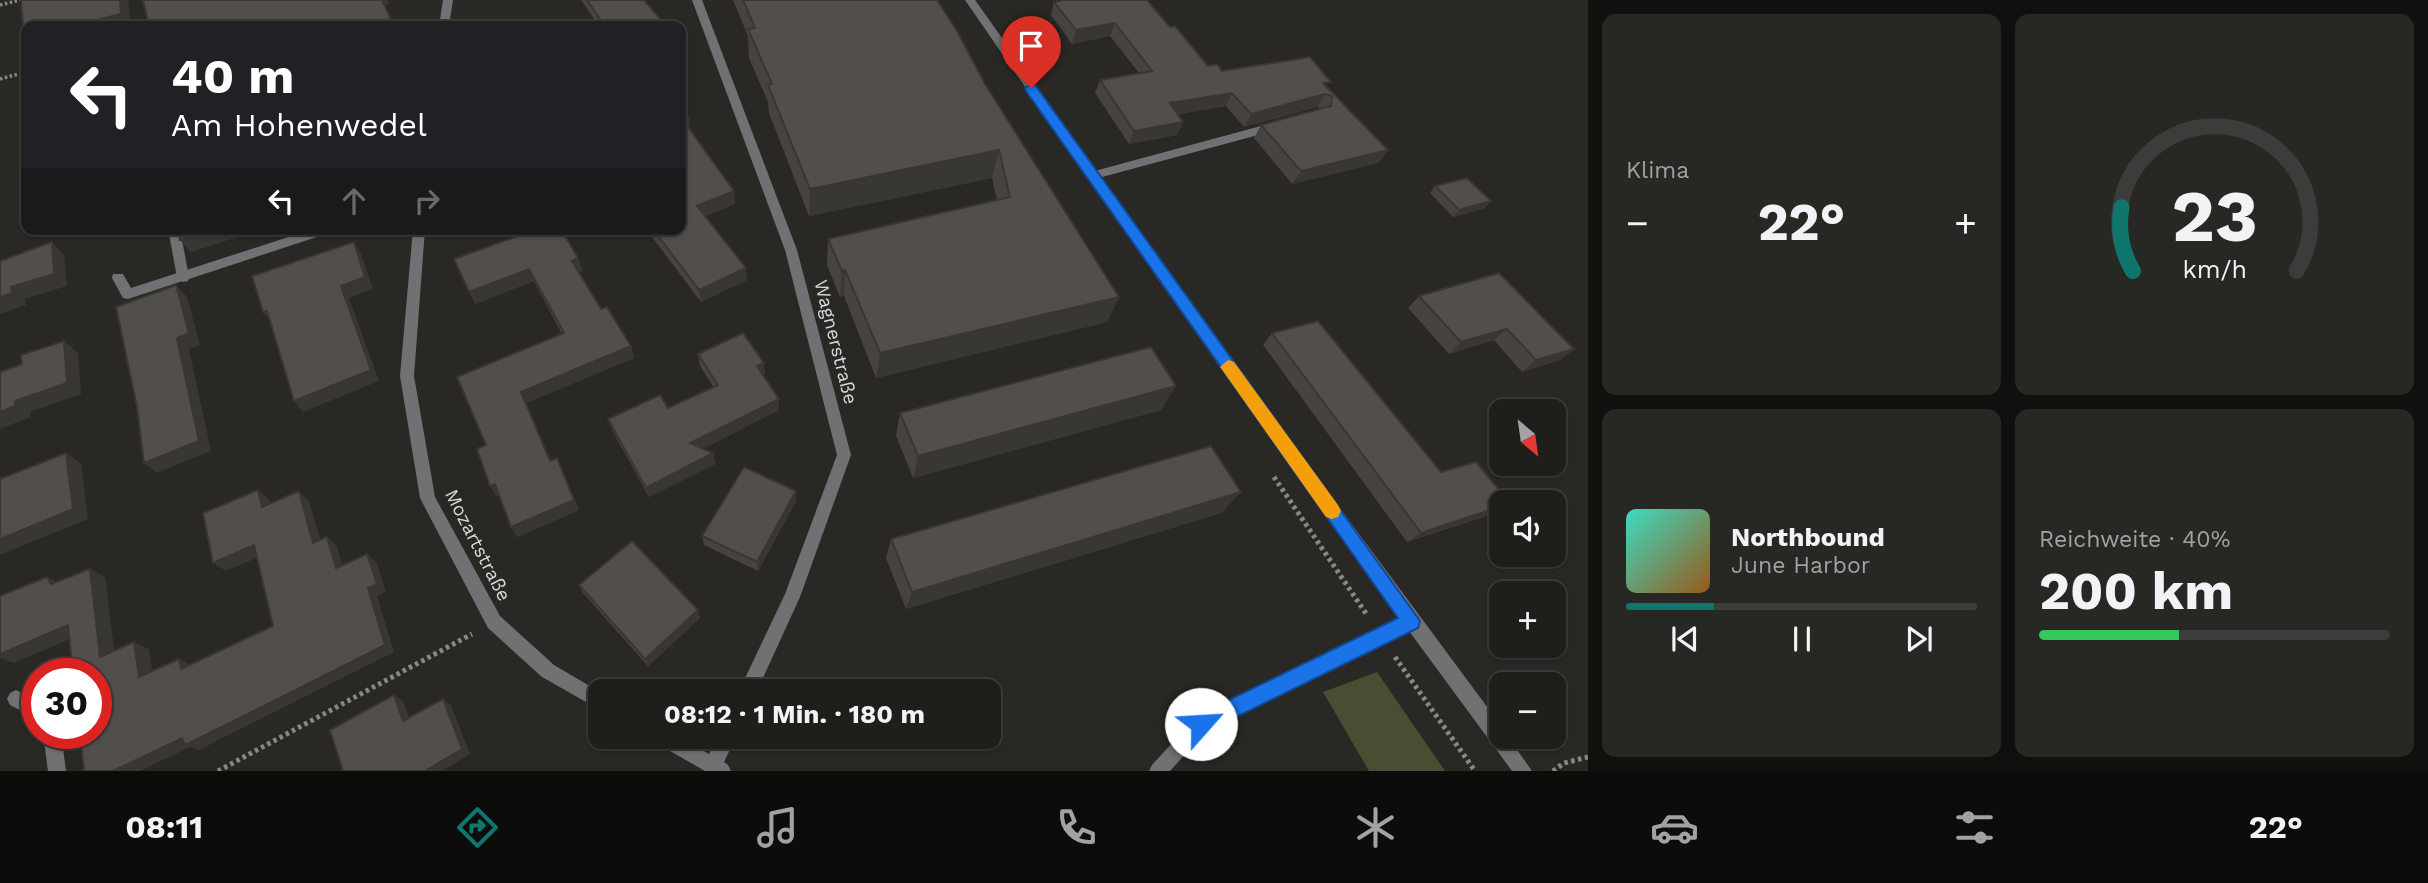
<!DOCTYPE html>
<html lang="de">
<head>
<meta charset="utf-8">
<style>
	:root { --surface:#1f1e1b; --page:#272724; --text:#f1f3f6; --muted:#a1a2a3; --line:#3c3c3a; --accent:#0f766e }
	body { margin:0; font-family:"Work Sans",sans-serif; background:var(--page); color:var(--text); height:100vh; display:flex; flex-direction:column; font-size:26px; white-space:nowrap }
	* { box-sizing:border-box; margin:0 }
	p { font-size:23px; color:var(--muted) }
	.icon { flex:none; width:38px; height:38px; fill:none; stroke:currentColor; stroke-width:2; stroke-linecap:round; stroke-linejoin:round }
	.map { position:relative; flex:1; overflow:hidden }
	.drawer { display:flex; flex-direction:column; gap:14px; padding:14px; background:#11100f; width:840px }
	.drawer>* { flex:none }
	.guide { position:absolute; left:21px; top:21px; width:665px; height:214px; border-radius:14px; box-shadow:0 2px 5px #0004,0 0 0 2px var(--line); background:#202124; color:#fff; overflow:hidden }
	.needle { width:46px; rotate:151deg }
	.fabs { position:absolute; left:1489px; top:399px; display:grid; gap:14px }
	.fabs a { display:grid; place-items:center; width:77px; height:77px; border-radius:14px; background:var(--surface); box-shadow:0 2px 5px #0004,0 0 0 2px var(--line); font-size:35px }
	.speed { position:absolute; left:21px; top:658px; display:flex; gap:14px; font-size:35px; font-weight:700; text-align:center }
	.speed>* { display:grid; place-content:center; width:91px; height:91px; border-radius:50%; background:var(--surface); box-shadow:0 2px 5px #0004,0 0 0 2px var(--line); line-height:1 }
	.speed .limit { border:10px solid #d22; background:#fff; color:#111 }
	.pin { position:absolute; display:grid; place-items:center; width:60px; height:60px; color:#fff; margin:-72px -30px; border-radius:50% 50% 50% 0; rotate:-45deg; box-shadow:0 0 7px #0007 }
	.pin .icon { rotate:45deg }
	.me { position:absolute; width:77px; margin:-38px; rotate:64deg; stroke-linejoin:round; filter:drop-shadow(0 0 5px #0008) }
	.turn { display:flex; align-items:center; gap:24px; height:147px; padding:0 35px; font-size:32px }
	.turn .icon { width:91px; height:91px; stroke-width:2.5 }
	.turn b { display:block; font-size:49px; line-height:60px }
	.lanes { display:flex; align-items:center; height:66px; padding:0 35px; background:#0003; justify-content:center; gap:35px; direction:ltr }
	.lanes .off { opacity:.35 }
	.big { font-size:52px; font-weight:700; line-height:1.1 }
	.drawer .widget { flex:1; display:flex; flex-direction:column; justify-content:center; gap:10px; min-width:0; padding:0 24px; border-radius:14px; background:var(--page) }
	.drawer .dial { align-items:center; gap:0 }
	.dial svg { height:182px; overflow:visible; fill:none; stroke:var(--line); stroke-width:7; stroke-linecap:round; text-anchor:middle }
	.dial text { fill:var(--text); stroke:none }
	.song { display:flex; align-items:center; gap:21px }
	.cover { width:84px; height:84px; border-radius:10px; background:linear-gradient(135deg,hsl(170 70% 55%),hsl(30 70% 35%)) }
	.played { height:7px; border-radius:4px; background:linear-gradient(90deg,var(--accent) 25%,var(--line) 25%) }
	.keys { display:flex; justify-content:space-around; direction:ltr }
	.heat { display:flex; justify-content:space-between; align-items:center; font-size:38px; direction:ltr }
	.charge { height:10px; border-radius:5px; background:linear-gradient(90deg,#34c759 40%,var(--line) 0) }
	.drawer .tiles { flex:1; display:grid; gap:14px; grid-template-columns:repeat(2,1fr) }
	.trip { position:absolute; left:588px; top:679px; width:413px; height:70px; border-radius:14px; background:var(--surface); box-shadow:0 2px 5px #0004,0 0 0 2px var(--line); font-weight:700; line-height:70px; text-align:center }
	.menu { display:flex; height:112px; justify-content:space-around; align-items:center; background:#0c0c0b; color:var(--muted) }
	.menu .icon { width:49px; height:49px }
	.menu .on { color:var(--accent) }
	.menu b { font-size:32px; color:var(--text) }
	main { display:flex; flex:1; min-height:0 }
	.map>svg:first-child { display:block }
</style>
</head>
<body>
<main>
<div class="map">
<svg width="1588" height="771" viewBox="0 0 1588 771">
	<rect width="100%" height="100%" fill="#292824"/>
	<path fill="#494e32" d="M1377 672 1445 771H1369L1323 692Z"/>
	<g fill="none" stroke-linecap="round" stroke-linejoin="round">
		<g stroke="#898885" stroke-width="3.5" stroke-dasharray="2.5 2.5" stroke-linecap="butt">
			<path d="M0 5 20 0"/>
			<path d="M0 79 26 72"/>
		</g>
		<g stroke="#898885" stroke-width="5" stroke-dasharray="3.5 3.5" stroke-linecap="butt">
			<path d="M1274 477 1367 615"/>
			<path d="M1395 657 1475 771"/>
			<path d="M218 771 472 634"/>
			<path d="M1553 771 1564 763 1588 757"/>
		</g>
		<g fill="#707173" fill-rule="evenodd">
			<path d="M1276 122 1280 123V129L1091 180 1085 176 1091 172Z"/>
			<path d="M168 229H180L189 277 188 281 183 282 177 277Z"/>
		</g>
		<g fill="#707173" fill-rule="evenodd">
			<path d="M443 0H453L449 26H439Z"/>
			<path d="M692 0H702L797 250 851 455 800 597 757 691H739L785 594 837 455 785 250Z"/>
			<path d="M965 0H975L1248 384 1502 727V737H1508L1532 771H1512L1409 631 1207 730 1170 771H1149L1152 765 1195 718 1400 618 1169 295Z"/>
			<path d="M313 229H334L332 232 128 299 123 298 112 278 113 274H123L131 288Z"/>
			<path d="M413 229H425L414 376 435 497 500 616 554 665 600 692V710L542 677 488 628 420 498 400 376Z"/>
			<path d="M16 690 37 701V719L10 705 7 699 10 693Z"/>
			<path d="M43 733H61L66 771H48Z"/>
			<path d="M653 737H679L709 754 718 737H736L724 762 728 765 731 771H705L656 743Z"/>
		</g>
	</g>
	<g fill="#474340">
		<path d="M581 0H644L666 26H599Z"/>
		<path d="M733 0H937L985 84 1119 297 1107 322 876 378 844 296 840 297 827 265 828 239 997 200 992 178 809 216 769 113 768 102 749 58 748 36Z"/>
		<path d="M1054 2 1170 27 1208 66 1222 71 1327 87 1388 150 1378 163 1292 184 1254 138 1261 125 1322 109 1317 107 1244 127 1226 106 1178 114 1183 122 1177 135 1129 144 1095 93 1100 80 1139 73 1110 36 1072 44 1051 15Z"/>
		<path d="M691 131 734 191 735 204 705 216 747 280 701 302 646 229H681Z"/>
		<path d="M1435 186 1485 208 1453 217 1430 193Z"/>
		<path d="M578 258 582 271 579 272 601 309 631 346 634 358 526 403 550 461 562 469 579 510 517 537 511 527 499 495 496 496 486 445 562 334 534 281 475 304 454 259Z"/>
		<path d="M1419 296 1574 349 1560 360 1522 372 1494 340 1449 354 1408 308Z"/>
		<path d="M1272 333 1441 472 1495 513 1407 542 1263 345Z"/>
		<path d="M698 354 764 363 765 374 763 375 779 410 702 449 713 453 715 464 649 497 612 430 608 419 668 408 714 388 700 366Z"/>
		<path d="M1161 410 913 478 896 436 900 413Z"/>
		<path d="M1241 492 1221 513 906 609 886 558 891 539Z"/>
		<path d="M796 501 758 571 704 545 702 536Z"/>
		<path d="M579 585 698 610 700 618 648 666 583 593Z"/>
	</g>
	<g fill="#393734">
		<path d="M120 0H128L131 26H72Z"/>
		<path d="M382 0H387L389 4 384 6Z"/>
		<path d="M1115 23 1110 36 1072 44 1076 30Z"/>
		<path d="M1232 93 1226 106 1164 117 1170 103Z"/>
		<path d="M1325 94 1317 107 1244 127 1251 114Z"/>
		<path d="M689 118 691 131 683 120Z"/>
		<path d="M1183 122 1177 135 1129 144 1134 131Z"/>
		<path d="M999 150 992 178 809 216 810 189Z"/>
		<path d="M1388 150 1378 163 1292 184 1301 171Z"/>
		<path d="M734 191 735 204 699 219 697 206Z"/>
		<path d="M1491 201 1485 208 1453 217 1459 210Z"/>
		<path d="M214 229H243L244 235 191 252 180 240Z"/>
		<path d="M52 242 64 255 67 286 25 299 26 305 0 314V297L11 287Z"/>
		<path d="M354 242 361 254 373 289 349 298 379 381 303 412 294 401 341 286Z"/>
		<path d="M578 258 582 271 576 273 572 261Z"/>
		<path d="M746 268 747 280 701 302 699 290Z"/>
		<path d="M529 269 534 281 475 304 469 292Z"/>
		<path d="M845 270 844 296 840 297 842 271Z"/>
		<path d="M176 285 187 297 200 345 189 349 211 451 157 473 144 463 177 338Z"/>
		<path d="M1119 297 1107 322 876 378 880 353Z"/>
		<path d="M267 311 272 324 263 312Z"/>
		<path d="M1507 329 1494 340 1449 354 1461 342Z"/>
		<path d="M64 341 78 353 81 394 30 412 31 417 0 429V412L15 401Z"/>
		<path d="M631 346 634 358 526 403 555 471 521 392Z"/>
		<path d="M1574 349 1560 360 1522 372 1536 360Z"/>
		<path d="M764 363 765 374 757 378V366Z"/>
		<path d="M1176 386 1161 410 913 478 918 456Z"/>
		<path d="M779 399V410L693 454 690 443Z"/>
		<path d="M66 453 81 463 88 519 0 555V539Z"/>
		<path d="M713 453 715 464 649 497 646 488Z"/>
		<path d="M557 458 579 510 517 537 511 527Z"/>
		<path d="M495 484 501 494 496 496 490 486Z"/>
		<path d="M258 490 269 500 273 516 262 507Z"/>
		<path d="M299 491 309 501 324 552 313 543Z"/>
		<path d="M796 491V501L758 571 757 562Z"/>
		<path d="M1241 492 1221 513 906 609 912 592Z"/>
		<path d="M1502 506V508L1495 513 1407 542 1421 533Z"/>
		<path d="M327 537 337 546 345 577 336 568Z"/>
		<path d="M254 545 266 554 226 571 213 563Z"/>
		<path d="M367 554 377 563 386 592 377 596 394 652 199 750 190 747 140 771H113L368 588Z"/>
		<path d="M90 569 105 577 116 664 100 657Z"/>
		<path d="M47 577 64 585 51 584Z"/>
		<path d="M698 610 700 618 648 666 645 659Z"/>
		<path d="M68 625 84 633 14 663 0 658V654Z"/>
		<path d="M134 642 149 649 154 684 139 677Z"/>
		<path d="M179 659 193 666 181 669Z"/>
		<path d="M394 695 403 701 412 726 403 721Z"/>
		<path d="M443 699 451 705 470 754 442 771H425Z"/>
	</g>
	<g fill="#524e4b" stroke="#393734" stroke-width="2">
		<path d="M21 0H120L121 14 72 26H26V38H24Z"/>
		<path d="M143 0H382L394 26H149Z"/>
		<path d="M587 0H644L666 26H605Z"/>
		<path d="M743 0H937L957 31 985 84 1119 297 880 353 845 270 842 271 828 239 1010 197 999 150 810 189 768 85 772 84 748 29 755 28Z"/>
		<path d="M1064 0H1147L1170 27 1175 26 1208 66 1217 64 1222 71 1310 57 1331 82 1323 83 1388 150 1301 171 1261 125 1331 106 1332 96 1325 94 1251 114 1232 93 1170 103 1183 122 1134 131 1100 80 1152 71 1115 23 1076 30 1054 2Z"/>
		<path d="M681 107 689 118 683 120 734 191 697 206 746 268 699 290 653 229H681Z"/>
		<path d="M1467 178 1491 201 1459 210 1435 186Z"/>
		<path d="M178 229H214L180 240Z"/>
		<path d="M537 229H561L578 258 572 261 601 309 607 307 631 346 521 392 550 461 557 458 574 500 511 527 495 484 490 486 477 449 486 445 457 377 564 333 529 269 469 292 454 259Z"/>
		<path d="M52 242 54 274 11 287 12 293 0 297V261Z"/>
		<path d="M354 242 365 277 341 286 371 370 294 401 267 311 263 312 252 276Z"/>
		<path d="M1499 273 1574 349 1536 360 1507 329 1461 342 1419 296Z"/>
		<path d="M176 285 189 333 177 338 199 441 144 463 137 407 116 307Z"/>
		<path d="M1318 321 1441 472 1476 462 1509 502H1502V506L1421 533 1272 333Z"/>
		<path d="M743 333 764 363 757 366 779 399 690 443 713 453 646 488 608 419 660 395 668 408 718 385 698 354Z"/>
		<path d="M64 341 67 383 15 401V406L0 412V372L22 364 21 355Z"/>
		<path d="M1151 347 1176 386 918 456 900 413Z"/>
		<path d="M1211 446 1241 492 912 592 891 539Z"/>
		<path d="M66 453 73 509 0 539V479Z"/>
		<path d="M744 467 796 491 757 562 702 536Z"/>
		<path d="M258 490 262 507 299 491 313 543 327 537 336 568 367 554 377 584 368 588 385 645 185 745 182 738 113 771H84L80 733H96V674H73L68 625 0 654V596L47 577 51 584 90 569 100 657 134 642 139 677 179 659 181 669 273 626 254 545 213 563 203 513Z"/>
		<path d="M632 541 698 610 645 659 579 585Z"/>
		<path d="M394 695 403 721 443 699 462 749 425 771H343L330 730Z"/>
	</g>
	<path fill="#1a73e8" stroke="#114b97" stroke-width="2" d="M1031 84 1035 85 1420 621 1418 628 1201 734 1194 731 1191 724 1194 717 1398 618 1026 91 1025 88Z"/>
	<path fill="#f59e0b" d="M1228 360 1234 362 1338 505 1341 511 1338 517 1332 519 1326 517 1223 371 1220 367Z"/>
	<g text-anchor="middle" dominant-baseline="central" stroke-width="7" stroke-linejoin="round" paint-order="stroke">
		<g font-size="19" fill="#dbdad8" stroke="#292824">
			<text transform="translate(836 342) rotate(76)">Wagnerstraße</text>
			<text transform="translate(478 545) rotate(63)">Mozartstraße</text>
		</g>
	</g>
</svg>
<div class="fabs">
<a><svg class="needle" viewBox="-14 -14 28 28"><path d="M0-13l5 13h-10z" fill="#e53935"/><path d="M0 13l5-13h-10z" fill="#a1a2a3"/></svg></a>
<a><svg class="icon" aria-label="sound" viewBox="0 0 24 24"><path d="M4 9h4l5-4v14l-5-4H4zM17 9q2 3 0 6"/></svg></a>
<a>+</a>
<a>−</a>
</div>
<div class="speed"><div class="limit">30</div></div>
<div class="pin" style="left:1031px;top:88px;background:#d93025"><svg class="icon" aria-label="arrive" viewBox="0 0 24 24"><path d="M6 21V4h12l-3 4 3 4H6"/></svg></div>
<svg class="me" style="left:1201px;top:724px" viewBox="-20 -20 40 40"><circle r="19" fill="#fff"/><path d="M0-13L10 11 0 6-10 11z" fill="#1a73e8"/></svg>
<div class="trip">08:12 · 1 Min. · 180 m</div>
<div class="guide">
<div class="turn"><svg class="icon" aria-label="left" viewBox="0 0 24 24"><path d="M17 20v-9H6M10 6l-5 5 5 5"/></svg><div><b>40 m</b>Am Hohenwedel</div></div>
<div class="lanes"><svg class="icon" aria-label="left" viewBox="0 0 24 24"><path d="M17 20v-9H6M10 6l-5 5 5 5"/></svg><svg class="icon off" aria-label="ahead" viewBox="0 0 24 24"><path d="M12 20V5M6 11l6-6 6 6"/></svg><svg class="icon off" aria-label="right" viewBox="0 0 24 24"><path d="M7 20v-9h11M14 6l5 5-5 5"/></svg></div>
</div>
</div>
<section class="drawer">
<div class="tiles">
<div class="widget"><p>Klima</p>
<div class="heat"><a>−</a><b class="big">22°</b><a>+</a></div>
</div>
<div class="widget dial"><svg viewBox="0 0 100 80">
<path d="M14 69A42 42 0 1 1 86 69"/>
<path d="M14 69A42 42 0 0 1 9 41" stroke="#0f766e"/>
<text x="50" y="56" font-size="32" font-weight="700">23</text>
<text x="50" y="72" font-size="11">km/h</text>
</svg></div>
<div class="widget">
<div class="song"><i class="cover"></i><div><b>Northbound</b><p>June Harbor</p></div></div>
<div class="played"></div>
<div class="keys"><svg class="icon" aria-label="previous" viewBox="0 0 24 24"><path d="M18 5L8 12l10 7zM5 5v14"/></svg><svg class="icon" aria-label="pause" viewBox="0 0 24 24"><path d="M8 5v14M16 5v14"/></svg><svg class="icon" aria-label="next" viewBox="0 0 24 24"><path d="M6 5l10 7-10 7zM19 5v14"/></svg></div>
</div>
<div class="widget"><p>Reichweite · 40%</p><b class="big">200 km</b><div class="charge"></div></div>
</div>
</section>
</main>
<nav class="menu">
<b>08:11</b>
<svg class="icon on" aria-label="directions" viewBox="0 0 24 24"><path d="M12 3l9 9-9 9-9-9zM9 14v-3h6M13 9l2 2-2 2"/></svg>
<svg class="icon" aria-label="music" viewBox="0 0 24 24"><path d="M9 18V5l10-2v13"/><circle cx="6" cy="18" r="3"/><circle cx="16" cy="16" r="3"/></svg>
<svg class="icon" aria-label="phone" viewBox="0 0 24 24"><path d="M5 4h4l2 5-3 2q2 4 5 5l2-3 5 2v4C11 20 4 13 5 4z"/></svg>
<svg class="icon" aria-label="climate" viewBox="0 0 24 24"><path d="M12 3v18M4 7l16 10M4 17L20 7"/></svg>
<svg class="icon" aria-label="car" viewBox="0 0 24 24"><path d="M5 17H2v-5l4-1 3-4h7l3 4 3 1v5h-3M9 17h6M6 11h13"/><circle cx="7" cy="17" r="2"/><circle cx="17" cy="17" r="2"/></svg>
<svg class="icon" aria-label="filters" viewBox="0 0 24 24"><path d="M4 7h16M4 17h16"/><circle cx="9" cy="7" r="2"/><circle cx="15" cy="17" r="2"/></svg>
<b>22°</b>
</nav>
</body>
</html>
